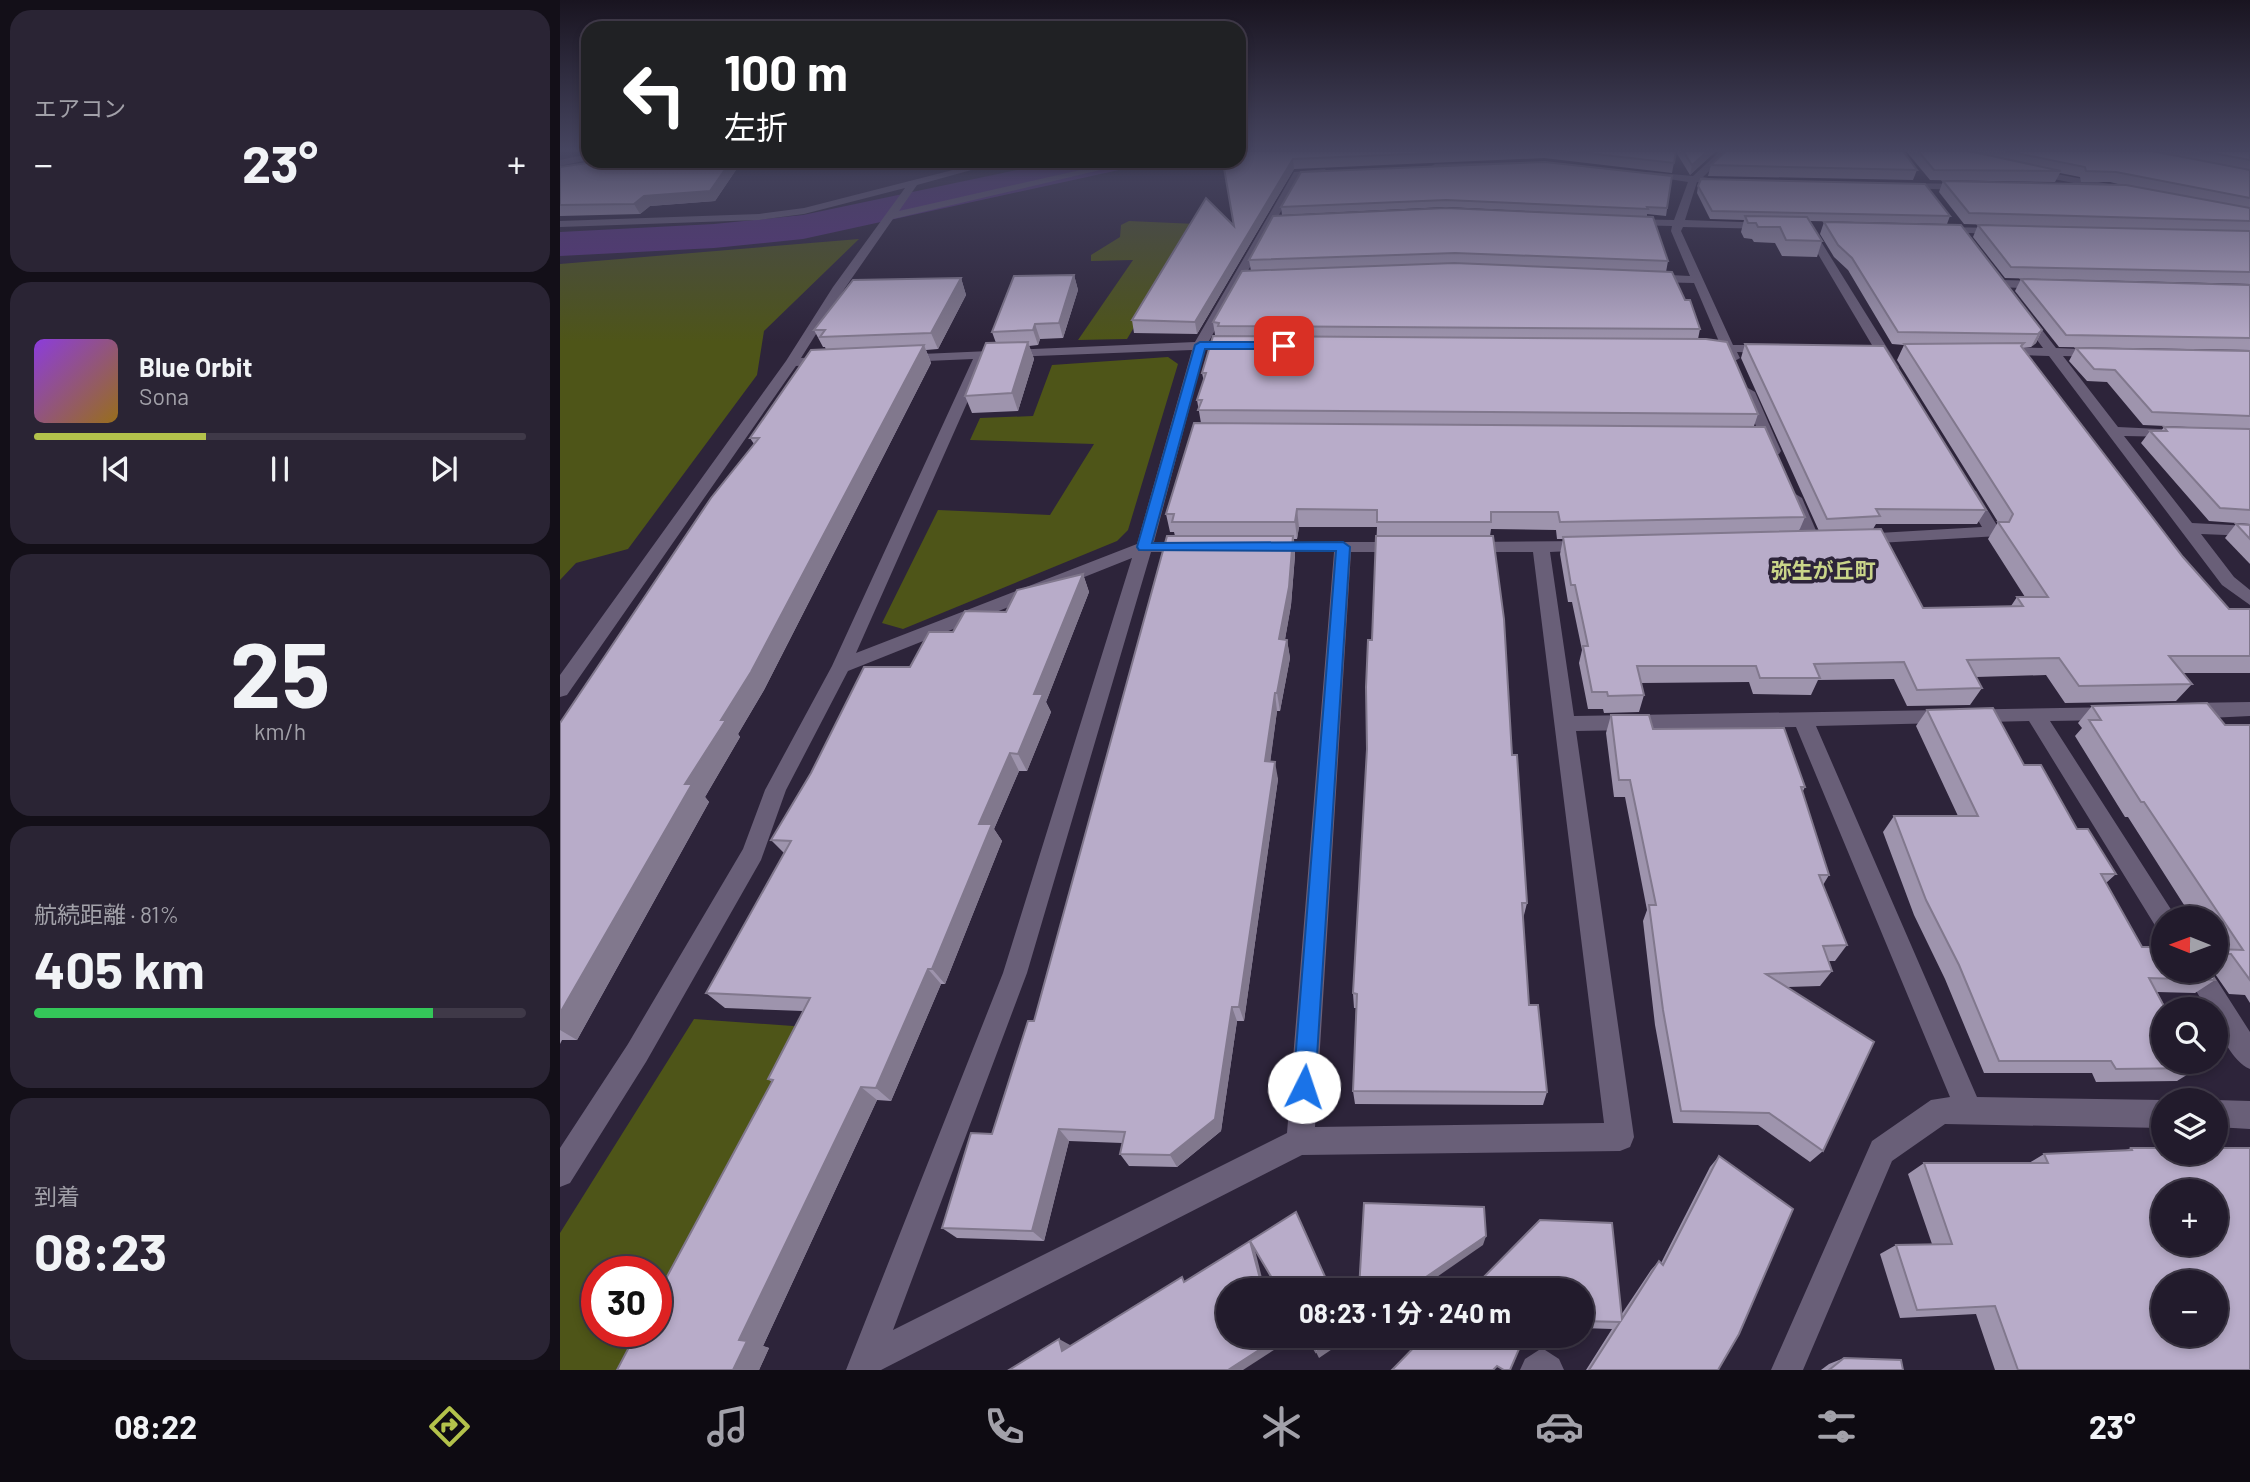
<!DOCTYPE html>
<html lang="ja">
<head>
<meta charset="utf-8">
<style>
	:root { --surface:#221b2c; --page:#2a2434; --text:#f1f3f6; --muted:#a2a1a9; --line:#3f3948; --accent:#b3c24b }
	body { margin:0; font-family:Barlow,"Noto Sans JP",sans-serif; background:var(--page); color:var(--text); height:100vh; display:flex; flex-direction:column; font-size:26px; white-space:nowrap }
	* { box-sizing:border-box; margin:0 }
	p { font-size:23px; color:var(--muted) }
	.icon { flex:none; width:38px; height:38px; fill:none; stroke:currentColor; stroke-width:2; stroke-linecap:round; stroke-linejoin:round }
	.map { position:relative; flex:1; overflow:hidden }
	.details { display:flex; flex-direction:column; gap:10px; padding:10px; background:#130f18; width:560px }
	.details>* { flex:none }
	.hud { position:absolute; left:21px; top:21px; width:665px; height:147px; border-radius:21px; box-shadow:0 4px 10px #0003,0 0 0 2px var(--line); background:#202124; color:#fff; overflow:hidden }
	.needle { width:46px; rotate:271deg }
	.buttons { position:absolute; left:1591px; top:906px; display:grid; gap:14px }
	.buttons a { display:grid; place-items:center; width:77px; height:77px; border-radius:50%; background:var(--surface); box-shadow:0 4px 10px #0003,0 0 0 2px var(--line); font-size:35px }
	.speed { position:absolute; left:21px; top:1256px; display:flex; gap:14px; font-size:35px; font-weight:700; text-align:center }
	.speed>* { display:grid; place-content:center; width:91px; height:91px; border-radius:50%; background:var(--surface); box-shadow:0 4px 10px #0003,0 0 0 2px var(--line); line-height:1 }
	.speed .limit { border:10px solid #d22; background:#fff; color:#111 }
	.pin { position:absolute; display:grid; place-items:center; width:60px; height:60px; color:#fff; margin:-30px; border-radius:14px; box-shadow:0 4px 10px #0006 }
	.me { position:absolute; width:77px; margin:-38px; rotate:4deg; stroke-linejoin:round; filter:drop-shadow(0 0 5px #0008) }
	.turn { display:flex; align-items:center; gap:24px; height:147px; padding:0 28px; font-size:32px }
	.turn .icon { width:91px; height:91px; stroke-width:2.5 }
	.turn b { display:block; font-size:49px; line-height:60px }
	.big { font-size:52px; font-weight:700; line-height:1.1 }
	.details .card { flex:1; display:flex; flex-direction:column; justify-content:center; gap:10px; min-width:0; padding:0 24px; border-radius:21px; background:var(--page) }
	.details .dial { align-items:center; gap:0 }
	.dial b { font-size:91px; line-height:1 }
	.song { display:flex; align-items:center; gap:21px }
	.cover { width:84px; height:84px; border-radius:10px; background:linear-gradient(135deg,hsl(270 70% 55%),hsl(40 70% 35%)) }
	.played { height:7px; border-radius:4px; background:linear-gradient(90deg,var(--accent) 35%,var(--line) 35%) }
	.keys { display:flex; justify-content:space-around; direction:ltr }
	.heat { display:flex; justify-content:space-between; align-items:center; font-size:38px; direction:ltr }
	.charge { height:10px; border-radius:5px; background:linear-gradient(90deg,#34c759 81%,var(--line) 0) }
	.trip { position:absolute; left:656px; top:1278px; width:378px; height:70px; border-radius:35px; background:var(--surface); box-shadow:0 4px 10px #0003,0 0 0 2px var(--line); font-weight:700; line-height:70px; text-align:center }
	.dock { display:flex; height:112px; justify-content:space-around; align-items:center; background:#0e0b12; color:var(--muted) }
	.dock .icon { width:49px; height:49px }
	.dock .active { color:var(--accent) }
	.dock b { font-size:32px; color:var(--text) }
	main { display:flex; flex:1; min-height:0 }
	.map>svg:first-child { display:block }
</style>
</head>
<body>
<main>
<section class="details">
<div class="card"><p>エアコン</p>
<div class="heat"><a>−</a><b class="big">23°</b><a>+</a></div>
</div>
<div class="card">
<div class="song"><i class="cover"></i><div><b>Blue Orbit</b><p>Sona</p></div></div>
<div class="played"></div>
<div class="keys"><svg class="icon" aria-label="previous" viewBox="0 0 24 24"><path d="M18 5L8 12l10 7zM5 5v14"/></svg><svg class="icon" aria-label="pause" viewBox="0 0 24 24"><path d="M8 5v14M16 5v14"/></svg><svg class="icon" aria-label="next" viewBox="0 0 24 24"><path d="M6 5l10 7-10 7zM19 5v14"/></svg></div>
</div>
<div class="card dial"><b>25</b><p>km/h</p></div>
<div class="card"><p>航続距離 · 81%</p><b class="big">405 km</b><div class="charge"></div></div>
<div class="card"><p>到着</p><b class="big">08:23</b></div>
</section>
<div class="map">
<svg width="1690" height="1370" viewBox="0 0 1690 1370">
	<rect width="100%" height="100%" fill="#2d243a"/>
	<g fill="#4e5518">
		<path d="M569 221 636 224 567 339 518 340 573 260 531 261V255L560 237 561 225Z"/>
		<path d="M299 239 204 331 197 375 68 549 16 563 0 580V264Z"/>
		<path d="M608 357 618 364 568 530 557 541 343 629 322 623 378 510 490 515 534 444 410 440 420 418 473 416 492 365Z"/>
		<path d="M134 1019 247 1027 96 1322V1272H37V1332H91L72 1370H0V1233Z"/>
	</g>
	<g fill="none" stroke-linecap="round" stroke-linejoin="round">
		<path fill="#593380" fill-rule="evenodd" d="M499 161H568L563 169 550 172 243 239 154 248 0 256V232L154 224 243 215Z"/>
		<g fill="#695f78" fill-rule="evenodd">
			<path d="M1160 151H1170L1143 177 1171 182 1166 185 1137 182 1125 220 1210 223 1215 226 1210 229 1123 227 1121 231 1173 345H1210L1217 349 1210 353 1177 352 1180 358 1173 362 1168 361 1164 352H1145L1138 348 1145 344H1160L1134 283 1089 282 1083 278 1089 274 1130 276 1111 231 1112 226 1068 225 1063 222 1068 219 1114 220 1128 182 1083 175 1088 172 1133 176Z"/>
			<path d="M28 154V160L0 166V160Z"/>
			<path d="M428 161H444L357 185 339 211 560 161H578L333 219 285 288 241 358 268 357 275 361 273 364 236 366 7 695 0 697V675L226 361 273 287 345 188 244 214 199 220 0 227V221L199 214 244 208Z"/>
			<path d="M970 162 967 167 875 170 870 167 875 164Z"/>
			<path d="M765 169 768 174 740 177 649 341 659 345 645 349 594 542H630L638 547 630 552H591L467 973 333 1330 727 1133 774 552 704 551 702 547 710 542H840L848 547 840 552H791L755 1127 1044 1123 973 552H909L901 547 909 542 1026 541 1032 542 1034 546 1032 550 990 552 1014 716 1559 707 1562 712 1559 717 1552 720 1490 721 1612 911 1616 919H1603V929L1596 927 1469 721 1256 726 1417 1097 1603 1100V1128L1385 1124 1332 1161 1243 1370H1211L1312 1141 1371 1100 1390 1097 1236 727 1016 731 1074 1137 1070 1147 1060 1151 742 1155 321 1370H286L443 973 572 558 288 671 226 790 201 860 86 1062 10 1183 0 1187V1148L68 1044 183 849 205 790 272 666 413 359 344 362 337 358 339 355 635 342 734 172ZM632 350 577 544 296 653 427 358Z"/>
			<path d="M1471 169 1559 186 1564 189 1559 192 1468 174Z"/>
			<path d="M1343 183 1407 184 1412 187 1407 190 1339 188V184Z"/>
			<path d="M1247 224 1252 227 1339 367 1337 370 1325 367 1242 227Z"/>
			<path d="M1380 227 1441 228 1446 231 1441 234 1376 232V228Z"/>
			<path d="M1441 280 1483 281 1489 285 1483 289 1437 287 1435 284Z"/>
			<path d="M1461 313H1469L1496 348 1544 350 1546 353 1539 357 1503 356 1558 427 1620 430V436L1615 437 1564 436 1632 523 1690 526V536L1641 534 1674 577 1690 590V605L1662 585 1489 356 1434 354 1432 351 1439 347 1483 348 1459 316Z"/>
			<path d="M1188 388 1195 392 1221 451 1219 454 1214 455 1207 451 1181 392Z"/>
			<path d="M1410 489 1416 491 1441 532 1439 536 1301 544 1293 539 1301 534 1422 527 1402 494Z"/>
			<path d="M1234 493 1242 498 1261 542 1259 546 1253 547 1245 542 1226 498Z"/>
			<path d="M1690 702V716L1628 719 1621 716 1618 711 1621 706 1628 703Z"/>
			<path d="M1625 971H1651L1690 1032V1069C1671 1061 1656 1029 1656 1010H1647Z"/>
			<path d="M1656 1100 1690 1101V1129L1656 1127Z"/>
			<path d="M982 1348 999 1359 1004 1370H960L965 1359Z"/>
		</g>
	</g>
	<g fill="#9e94ad">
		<path d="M679 151H1156L1130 175 1116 152 1112 173 984 158 734 169 637 334 574 333 572 320 673 226Z"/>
		<path d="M1346 151H1690V284L1445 278 1413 237 1418 225 1525 228 1404 224 1379 192 1383 181 1562 185 1550 182H1521L1520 177 1500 173 1495 182 1370 180Z"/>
		<path d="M41 161H182L155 201 90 206 80 214 0 216V167Z"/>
		<path d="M1151 165 1357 170 1353 180 1148 176Z"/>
		<path d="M1112 176 1106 216 1087 214V217L886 207 722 215 721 207Z"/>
		<path d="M1138 186 1390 216 1387 224 1250 221 1262 241 1257 257 1222 256 1215 243 1194 242 1192 239 1184 238 1181 232 1184 220 1150 219 1137 193Z"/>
		<path d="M713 216 1108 261 1106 272 1125 300 1140 329 1138 339 1198 414 1194 426 1245 517 1239 531H1259L1181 358 1185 344 1426 510 1417 524H1316L1313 529 1363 608 1451 606 1457 597H1465L1428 539 1438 522 1337 360 1344 345 1332 344 1288 270 1274 257 1260 234 1264 222 1482 330 1476 343 1471 347 1462 348 1623 557 1669 609H1690V673H1623L1632 684 1616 701 1505 703 1486 675 1416 677 1422 688 1410 705 1347 706 1334 679 1258 680 1251 695 1193 694 1189 682 1081 683 1084 695 1079 712 1044 713 1043 709H1028L1019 663 1022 650 1012 602H1008L1000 554 1003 539H997L996 530 931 529 930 536 967 903 963 919 969 1005 987 1092 983 1105 795 1104 793 1091 796 1008H794L793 993 807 749 817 527H739L737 539H734L735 555 731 605 725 639 727 640 730 658 720 711H717L710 762 718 779 684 1021H677L661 1131 617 1167 569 1166 560 1154 562 1143 509 1141 484 1241 397 1238 382 1228 432 1134 474 1021 615 536 614 532H610L606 514 641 423 637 400 644 382 642 373 660 336 659 335H655L653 322 691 271 689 260Z"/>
		<path d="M514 275 518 290 503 338 480 339 478 345 469 346 474 359 458 411 412 413 405 396 436 343 432 332Z"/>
		<path d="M401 278 406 295 378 349 366 350 371 363 204 690 178 734 180 737 145 797 149 802 17 1040H2L0 1044V723L194 444 190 438 266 350 265 347H263L254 330Z"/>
		<path d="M1461 279 1690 285V350L1499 347 1455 291Z"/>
		<path d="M1516 348 1690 351V524L1649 521 1581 443 1590 431H1601L1604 427 1650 428 1583 425 1547 382 1527 381 1509 361Z"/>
		<path d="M1676 524 1690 525V564L1665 538Z"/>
		<path d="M523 574 529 592 486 702 491 712 467 771H459L434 829 442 841 385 984H381L331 1101 317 1100 203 1346 209 1348 199 1370H57L212 1082 208 1079 243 1011 165 1008 146 993 224 853 211 840 350 667 393 632 446 612Z"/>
		<path d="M1532 706 1665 725H1690V1003L1685 995 1669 994 1653 971H1656V919H1633L1568 817H1565L1515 736 1522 728 1518 723Z"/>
		<path d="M1367 710 1464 765 1556 874 1546 883 1582 947 1655 980 1635 993 1597 992 1638 1068 1617 1081 1536 1082 1532 1073H1424L1385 979 1354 915 1323 832 1334 816H1398L1356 726Z"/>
		<path d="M1051 715 1093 729 1245 787 1242 793 1269 875 1263 885 1287 945 1275 961H1268L1272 971 1260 986 1228 987 1263 1151 1250 1162 1198 1125 1113 1123 1095 1025 1083 921 1087 910 1065 797H1054L1046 733Z"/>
		<path d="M1571 1148 1690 1370H1435L1416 1314 1340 1318 1320 1254 1336 1245 1372 1244 1348 1174 1364 1163H1469L1484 1154 1566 1150Z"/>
		<path d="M1159 1156 1158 1370H1026L1052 1329 1022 1328V1290L1061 1315 1091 1270 1099 1261 1101 1263 1150 1167Z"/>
		<path d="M1284 1358 1343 1370H1261L1269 1364Z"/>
	</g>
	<g fill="#81788d">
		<path d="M1148 151H1156L1130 175 1132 165Z"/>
		<path d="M733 159 734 169 637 334 635 322Z"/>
		<path d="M171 161H182L155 201 90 206 80 214 74 204 84 196Z"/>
		<path d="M514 275 518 290 503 338 499 323Z"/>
		<path d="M401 278 406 295 378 349 371 333Z"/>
		<path d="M475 324 480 339 478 345 473 330Z"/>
		<path d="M1482 330 1476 343 1471 347 1478 334Z"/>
		<path d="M468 342 474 359 458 411 452 393Z"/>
		<path d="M364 345 371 363 204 690 178 734 180 737 145 797 149 802 17 1040 0 1030V1013Z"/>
		<path d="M737 509 739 527 737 539 735 522Z"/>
		<path d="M733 536 735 555 731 605 722 657 719 639Z"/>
		<path d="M523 574 529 592 486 702 491 712 467 771 458 754 474 694Z"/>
		<path d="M727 640 730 658 720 711 717 693Z"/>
		<path d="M715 693 717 711 708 779 705 761Z"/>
		<path d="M450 753 459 771 434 829 442 841 385 984 372 969 419 824Z"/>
		<path d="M715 762 718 779 684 1021 679 1007Z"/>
		<path d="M368 969 381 984 331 1101 316 1088Z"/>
		<path d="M672 1007 677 1021 661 1131 617 1167 610 1155Z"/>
		<path d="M301 1087 317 1100 203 1346 209 1348 199 1370H173L179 1340Z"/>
		<path d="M499 1129 509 1141 484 1241 472 1231Z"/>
		<path d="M926 1236 923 1245 858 1290H847Z"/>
		<path d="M690 1241 695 1250 705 1290H703Z"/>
		<path d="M715 1335H717L720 1346 683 1370H668Z"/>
		<path d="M781 1335H790V1337L759 1358 756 1352Z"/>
		<path d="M499 1339 510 1345 514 1357 502 1351Z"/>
	</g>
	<g fill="#b8acc9" stroke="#81788d" stroke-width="2" fill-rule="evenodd">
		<path d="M679 151H922L733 159 635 322 572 320 646 198 674 226 664 168 668 161H679Z"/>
		<path d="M1009 151H1116L1114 163Z"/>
		<path d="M1123 151H1148L1132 165Z"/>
		<path d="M1166 151H1343L1357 170 1151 165Z"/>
		<path d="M1358 151H1409L1501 171 1374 170Z"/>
		<path d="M1446 151H1592L1690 170V198L1556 172 1526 171 1525 167Z"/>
		<path d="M1641 151H1690V160Z"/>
		<path d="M41 161H171L150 191 84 196 74 204 0 205V167Z"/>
		<path d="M985 162 1112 176 1107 208 1087 207 1088 209 886 200 721 207 741 172Z"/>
		<path d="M1141 179 1365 184 1390 216 1152 211 1138 186Z"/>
		<path d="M1383 181 1566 185 1690 208V221L1409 213Z"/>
		<path d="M886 208 1093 217 1108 261 895 253 689 260 713 216Z"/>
		<path d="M1185 216 1247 217 1262 241 1226 240 1220 227H1198L1196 223H1188Z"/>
		<path d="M1264 222 1401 225 1482 330 1478 334 1338 332 1292 258 1278 245Z"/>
		<path d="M1418 225 1690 231V272L1451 267Z"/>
		<path d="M894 263 1112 272 1125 300H1130L1140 329 658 326 659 323 653 322 682 271Z"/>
		<path d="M514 275 499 323 475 324 473 330 432 332 454 276Z"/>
		<path d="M401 278 371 333 260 337 265 330H254L293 280Z"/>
		<path d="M1461 279 1690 285V338L1506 335Z"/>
		<path d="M653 336 1146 339 1167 342 1198 414 638 410 642 400H637L646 373H642Z"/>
		<path d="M468 342 452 393 405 396 426 343Z"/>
		<path d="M1464 343 1461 346 1623 557 1669 609H1690V656H1609L1632 684 1519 686 1499 658 1407 660 1422 688 1357 690 1344 662 1254 664 1260 678H1200L1196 666H1077L1084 695 1048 696 1047 692H1032L1023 646H1028L1015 585H1011L1003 537 1321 529 1363 608 1463 606 1457 597H1488L1438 522H1449L1453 514 1344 344Z"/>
		<path d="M1185 344 1324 346 1426 510 1316 509 1320 516 1267 519Z"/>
		<path d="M364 345 191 672 161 720H166L125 784H132L0 1013V723L151 498 199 438H190L251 350Z"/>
		<path d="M1516 348 1690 351V416L1592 412 1555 370 1534 369Z"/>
		<path d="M634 423 1205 427 1245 517 1000 522 998 512H931V522H817V510L737 509 735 522H612L614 514H606Z"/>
		<path d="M1604 427 1690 429V510L1660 508 1590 431H1607Z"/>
		<path d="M1676 524 1690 525V539Z"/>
		<path d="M607 536H733L729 587 719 639 727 640 717 693H715L705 761 715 762 679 1007H672L655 1119 610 1155 560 1154 565 1132 499 1129 472 1231 382 1228 411 1133 432 1134 468 1021H474Z"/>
		<path d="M816 536H933L944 619 952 755H957L967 903H962L969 1005H978L987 1092 793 1091 797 994 793 993 807 749 806 687 808 640H812Z"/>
		<path d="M523 574 474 694H483L458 754 450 753 419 824H432L372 969H368L316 1088 301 1087 179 1340 187 1341 173 1370H57L77 1332H96V1297L213 1080 208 1079 250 998 146 993 231 841 211 840 251 773 304 667H350L369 632H393L405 611 446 612 457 590Z"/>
		<path d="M1647 703 1665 725H1690V980L1671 954H1656V949L1683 950 1584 802H1581L1529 720H1541L1532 706Z"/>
		<path d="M1433 708 1464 765H1481L1517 829H1528L1556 874H1541L1582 947H1603V971H1650L1655 980 1589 978 1606 1010H1603V1062H1635L1638 1068 1556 1069 1551 1061H1439L1399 965 1366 900 1334 816H1418L1367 710Z"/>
		<path d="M1051 715H1089L1093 729 1224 728 1245 787H1241L1269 875H1259L1287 945 1263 946 1272 971 1206 974 1314 1042 1263 1151 1209 1113 1121 1111 1103 1010 1089 905H1096L1070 780H1059Z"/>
		<path d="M1571 1148H1603V1153H1656V1148H1690V1370H1458L1435 1306 1357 1310 1336 1245 1392 1244 1364 1163H1488L1484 1154 1572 1150ZM1603 1192H1656V1244H1603ZM1603 1283H1656V1335H1603Z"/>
		<path d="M1159 1156 1233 1209 1179 1334 1158 1370H1029L1060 1322 1022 1321V1290H911L980 1220 1052 1223 1062 1319 1099 1261 1103 1265Z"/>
		<path d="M804 1203 924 1207 926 1236 847 1290H799Z"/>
		<path d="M736 1212 771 1290H719L690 1241Z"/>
		<path d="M690 1241 703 1290H668V1335H715L716 1339 668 1370H449L499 1339 502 1351 622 1277 624 1282Z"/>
		<path d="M746 1335H781L756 1352Z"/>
		<path d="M866 1335H965L950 1370H944L937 1366 933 1370H832Z"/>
		<path d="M1284 1358 1341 1360 1343 1370H1269Z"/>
	</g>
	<linearGradient id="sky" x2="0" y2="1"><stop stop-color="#191420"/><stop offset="0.44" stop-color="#464560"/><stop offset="1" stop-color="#464560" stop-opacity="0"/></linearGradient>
	<rect width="1690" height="342" fill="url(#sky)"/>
	<path fill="#1a73e8" stroke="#114b97" stroke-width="2" d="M640 342H724L729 346 724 349H645L592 543 783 542 790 547 755 1087 752 1095 744 1098 736 1095 733 1087 776 551 579 550 577 547 635 345Z"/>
	<g text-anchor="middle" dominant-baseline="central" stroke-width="7" stroke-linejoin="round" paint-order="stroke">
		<g font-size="21" font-weight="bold" fill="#c9d589" stroke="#2d243a">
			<text x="1263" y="569">弥生が丘町</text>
		</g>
	</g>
</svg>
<div class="buttons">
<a><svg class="needle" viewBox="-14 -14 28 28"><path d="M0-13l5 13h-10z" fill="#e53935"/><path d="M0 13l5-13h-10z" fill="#a2a1a9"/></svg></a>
<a><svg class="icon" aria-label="search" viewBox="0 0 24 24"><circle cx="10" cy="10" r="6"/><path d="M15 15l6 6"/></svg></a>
<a><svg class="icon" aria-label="layers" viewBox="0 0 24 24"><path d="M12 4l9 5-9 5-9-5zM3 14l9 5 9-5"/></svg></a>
<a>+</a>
<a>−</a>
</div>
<div class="speed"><div class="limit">30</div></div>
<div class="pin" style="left:724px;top:346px;background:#d93025"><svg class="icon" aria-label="arrive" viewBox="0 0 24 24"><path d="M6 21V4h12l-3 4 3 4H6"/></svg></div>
<svg class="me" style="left:744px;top:1087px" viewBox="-20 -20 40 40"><circle r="19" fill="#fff"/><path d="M0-13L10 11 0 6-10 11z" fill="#1a73e8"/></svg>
<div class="trip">08:23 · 1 分 · 240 m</div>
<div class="hud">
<div class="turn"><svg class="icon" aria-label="left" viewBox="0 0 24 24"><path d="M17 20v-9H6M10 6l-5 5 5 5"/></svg><div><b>100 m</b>左折</div></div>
</div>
</div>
</main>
<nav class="dock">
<b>08:22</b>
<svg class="icon active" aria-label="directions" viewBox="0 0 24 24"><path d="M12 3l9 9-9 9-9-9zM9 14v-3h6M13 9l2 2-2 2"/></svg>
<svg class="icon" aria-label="music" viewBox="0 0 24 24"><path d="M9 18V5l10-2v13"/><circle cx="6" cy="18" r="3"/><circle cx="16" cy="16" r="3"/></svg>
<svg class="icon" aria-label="phone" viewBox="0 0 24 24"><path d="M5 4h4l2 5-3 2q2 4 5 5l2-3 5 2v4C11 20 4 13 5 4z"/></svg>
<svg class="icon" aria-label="climate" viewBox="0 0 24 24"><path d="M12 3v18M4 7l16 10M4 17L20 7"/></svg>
<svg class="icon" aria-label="car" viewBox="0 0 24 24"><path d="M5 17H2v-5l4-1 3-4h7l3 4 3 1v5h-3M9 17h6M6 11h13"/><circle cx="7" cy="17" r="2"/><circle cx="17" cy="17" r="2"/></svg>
<svg class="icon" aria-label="filters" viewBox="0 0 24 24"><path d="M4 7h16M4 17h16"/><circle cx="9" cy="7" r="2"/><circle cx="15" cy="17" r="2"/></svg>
<b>23°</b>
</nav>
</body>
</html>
